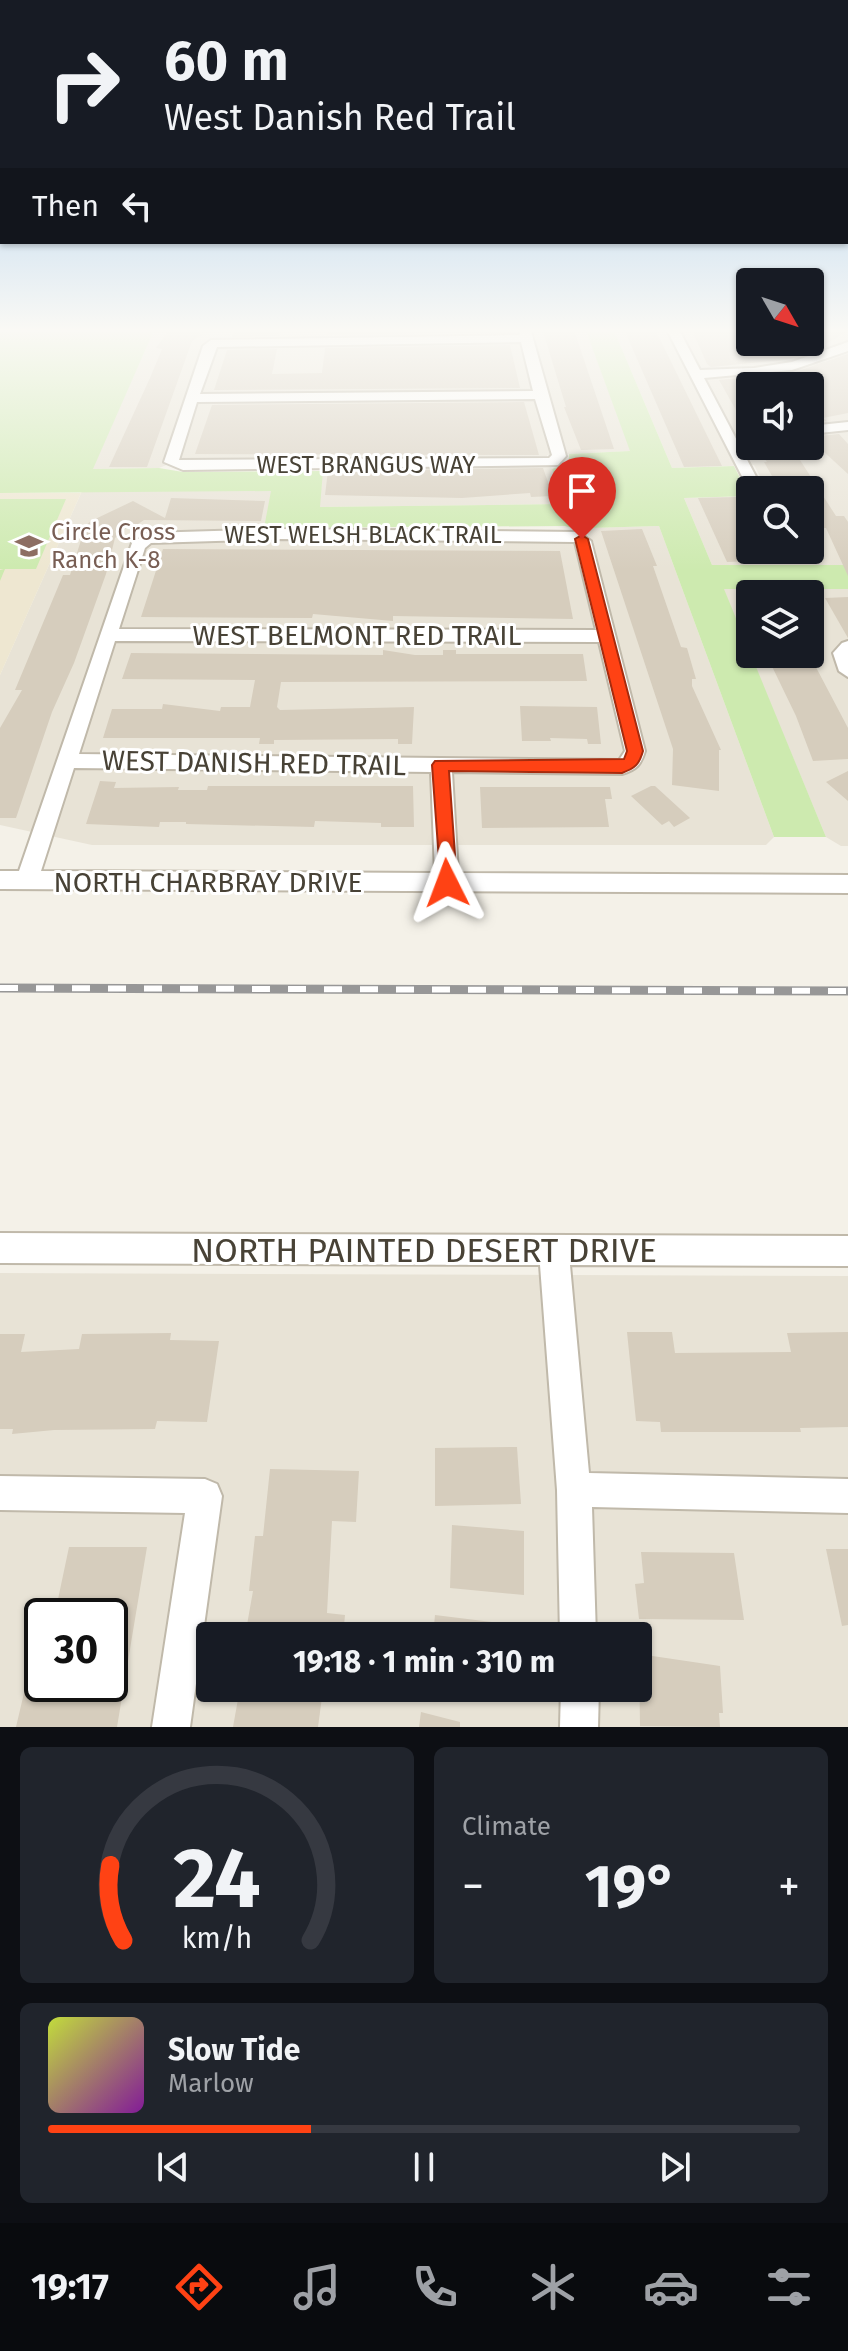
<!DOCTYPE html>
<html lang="en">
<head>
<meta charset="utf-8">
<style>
	:root { --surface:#171b24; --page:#20242c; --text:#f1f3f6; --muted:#9ea1a6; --line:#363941; --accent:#ff4214 }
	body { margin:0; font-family:"Fira Sans",sans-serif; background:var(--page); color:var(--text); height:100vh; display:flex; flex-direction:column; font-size:30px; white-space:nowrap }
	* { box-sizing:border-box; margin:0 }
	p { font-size:26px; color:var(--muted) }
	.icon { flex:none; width:44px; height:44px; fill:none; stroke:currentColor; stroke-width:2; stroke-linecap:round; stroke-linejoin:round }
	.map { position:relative; height:1727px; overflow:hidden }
	.drawer { display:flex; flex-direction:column; gap:20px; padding:20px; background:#0d0f14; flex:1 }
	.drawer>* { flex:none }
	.hud { position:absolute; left:0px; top:0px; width:848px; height:244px; box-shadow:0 2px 6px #0004; background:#171b24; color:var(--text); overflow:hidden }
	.needle { width:52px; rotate:129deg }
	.tools { position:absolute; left:736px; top:268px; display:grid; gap:16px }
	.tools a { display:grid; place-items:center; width:88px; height:88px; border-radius:8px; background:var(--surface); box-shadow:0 2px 6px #0004; font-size:40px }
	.speed { position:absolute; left:24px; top:1598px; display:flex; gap:16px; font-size:40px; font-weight:700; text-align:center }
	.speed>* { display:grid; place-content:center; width:104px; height:104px; border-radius:50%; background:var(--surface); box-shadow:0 2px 6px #0004; line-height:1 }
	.speed .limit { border:4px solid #111; border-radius:12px; background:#fff; color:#111 }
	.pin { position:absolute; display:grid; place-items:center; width:68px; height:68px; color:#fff; margin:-82px -34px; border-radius:50% 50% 50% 0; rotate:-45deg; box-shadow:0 0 8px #0007 }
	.pin .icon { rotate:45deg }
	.me { position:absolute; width:88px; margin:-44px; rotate:357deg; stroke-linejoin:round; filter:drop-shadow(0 0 6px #0008) }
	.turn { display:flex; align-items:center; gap:28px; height:168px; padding:0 32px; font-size:36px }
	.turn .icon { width:104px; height:104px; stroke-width:2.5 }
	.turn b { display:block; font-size:56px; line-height:68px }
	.then { display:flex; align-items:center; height:76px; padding:0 32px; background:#0003; gap:16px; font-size:30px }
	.big { font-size:60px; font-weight:700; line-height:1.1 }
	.drawer .card { flex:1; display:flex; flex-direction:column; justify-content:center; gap:12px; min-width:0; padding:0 28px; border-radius:12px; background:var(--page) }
	.drawer .dial { align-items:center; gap:0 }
	.dial svg { height:208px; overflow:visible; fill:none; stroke:var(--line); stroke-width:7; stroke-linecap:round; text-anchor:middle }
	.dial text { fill:var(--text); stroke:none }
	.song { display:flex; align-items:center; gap:24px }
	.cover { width:96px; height:96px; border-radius:12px; background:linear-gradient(135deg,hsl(70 70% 55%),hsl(290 70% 35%)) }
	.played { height:8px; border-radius:4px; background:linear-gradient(90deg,var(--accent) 35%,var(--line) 35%) }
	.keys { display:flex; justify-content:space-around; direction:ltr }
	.heat { display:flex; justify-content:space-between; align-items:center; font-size:44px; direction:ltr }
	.drawer .tiles { flex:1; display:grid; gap:20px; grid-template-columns:1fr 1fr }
	.card:last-child { grid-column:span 2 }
	.trip { position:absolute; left:196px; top:1622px; width:456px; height:80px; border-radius:8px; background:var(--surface); box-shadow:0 2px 6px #0004; font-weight:700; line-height:80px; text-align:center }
	.tabs { display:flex; height:128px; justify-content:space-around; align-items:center; background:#090b0e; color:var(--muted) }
	.tabs .icon { width:56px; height:56px }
	.tabs .current { color:var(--accent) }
	.tabs b { font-size:36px; color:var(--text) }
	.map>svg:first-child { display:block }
</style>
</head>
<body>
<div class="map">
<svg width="848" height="1727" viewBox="0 0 848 1727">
	<rect width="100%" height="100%" fill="#f4f1e8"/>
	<g fill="#e8e3d6" fill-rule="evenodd">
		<path d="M155 328H585L631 451 547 455 564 504 319 507 324 460 184 458 159 468 92 469Z"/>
		<path d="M613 328H750V342H810L848 328V565H712L684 498 750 496V550H810V490H767L754 465 672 468ZM750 386H810V446H750Z"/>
		<path d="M82 491H272L263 541 594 543 585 531 588 528 659 526 774 837 766 845H92L0 825V675Z"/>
		<path d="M723 588 848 589V846H841L826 837 750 654H810V594H750V653Z"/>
		<path d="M0 1273 848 1276V1727H0ZM42 1616H110V1684H42ZM210 1636H638V1688H210Z"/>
	</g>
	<path fill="#eee7d1" d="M0 493H81L0 675Z"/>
	<g fill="#cdeaaf">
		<path d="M0 328H155L93 469 159 468 183 472 323 471 320 507 563 504 552 469 569 463V454L630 451 585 328H613L672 468 734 466 749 496 684 498 712 565H848V589H724L826 837H774L659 526 589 528 585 531 565 526 264 528 271 491 0 493Z"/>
		<path d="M0 499H66L36 569H5L0 581V570H4L0 569Z"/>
	</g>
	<g fill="#d6cdbd">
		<path d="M170 328 203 334 192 341 147 467H109L150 378 162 349 156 348Z"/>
		<path d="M235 328H281L279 336 232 337Z"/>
		<path d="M328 328H506L507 332 327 335Z"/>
		<path d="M542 328H572L575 333 614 449 581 450 564 407H566Z"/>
		<path d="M691 328H750V342H810V328H848V331L824 345 828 346 791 359 711 367 707 364Z"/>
		<path d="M624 329H655L722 466 684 467Z"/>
		<path d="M510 345 520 388 214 390 227 350 277 349 272 374 322 373 325 348Z"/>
		<path d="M848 354V413L823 418 827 421 810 423V386H742L750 400V435L719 380 792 373Z"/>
		<path d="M524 402 539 455 195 454 212 405Z"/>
		<path d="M839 434 848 444V474L810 439V437Z"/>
		<path d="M756 446H791L836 516H844L848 522V576L826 528H819L810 513V490H780L764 462H767Z"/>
		<path d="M543 468 553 496 531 497 530 493 462 498 325 495 328 471Z"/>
		<path d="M736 497 750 525V561L727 562 698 498Z"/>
		<path d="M171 498 265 501 261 521 144 520 135 526 131 524 115 538 106 574 74 663 52 712 16 818H0V728L22 690H15L63 575H70L82 537 75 535 91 521 133 501 165 518Z"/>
		<path d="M642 529 657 566H653L681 647 687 648 696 679H692V686L721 750H719V791L672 785 673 749 601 531Z"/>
		<path d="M163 549 560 551 573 619 393 616V621L313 614 312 618 141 617Z"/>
		<path d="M848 597V638L825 598Z"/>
		<path d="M383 650 415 655H443V650H456V654H583L587 681 281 682 277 707 280 710 414 707 412 744H398V739L274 740V744H259L260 738H103L112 709H162L163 704 220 711 221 707H250L255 680 122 679 131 653 383 655Z"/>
		<path d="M766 654H809L848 728V759L813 761 796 716Z"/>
		<path d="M520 706 597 707 601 744H588L587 739 550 738 551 741H522Z"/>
		<path d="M848 771V801L826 782Z"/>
		<path d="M100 781 116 782 114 788 179 787 178 790H207L208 786H413L414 827H381V823L315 821 314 827 186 824V822H160L159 827 86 824Z"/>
		<path d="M651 786H655L690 818 674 827 669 821 662 825 631 796Z"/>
		<path d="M480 787H610L612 799H605L609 827 482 828Z"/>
		<path d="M627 1332H672L675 1353 791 1352 787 1333 848 1332V1427L800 1428 801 1432H661L660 1422 636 1421Z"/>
		<path d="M171 1333 170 1340 219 1341 207 1422 157 1421 155 1429 54 1430 12 1434 13 1429H0V1334H25L21 1352 79 1349 82 1334Z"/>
		<path d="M517 1447 521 1504 435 1506V1448Z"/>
		<path d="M270 1469 359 1471 356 1522 332 1521 327 1613 345 1615 343 1636H245L253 1591H249L255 1536H263Z"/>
		<path d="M452 1525 524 1531V1595L450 1588Z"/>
		<path d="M69 1547H147L117 1727H16L36 1642 42 1643V1702H110V1604H57Z"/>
		<path d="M826 1549H848V1625L842 1626Z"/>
		<path d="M641 1552 734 1553 744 1620 639 1619 635 1584 644 1583Z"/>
		<path d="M435 1615 533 1627 532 1636H433Z"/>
		<path d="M639 1654 720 1666 723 1713H719L720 1727 640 1726Z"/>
		<path d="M240 1688 322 1697 318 1727H233Z"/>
		<path d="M421 1712 460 1722V1727H419Z"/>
	</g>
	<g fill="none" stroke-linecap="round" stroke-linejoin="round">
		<g stroke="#c0b9aa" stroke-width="4">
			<g id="minor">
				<path d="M518 328H530L566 456 558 465 183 470 164 462 203 346 211 340 520 335ZM521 342 533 391 200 394 217 347ZM535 399 552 455 549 458 179 460 197 402Z"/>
				<path d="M666 328H678L700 370 754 368 792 362 848 342V351L792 370 704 378 763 490H749Z"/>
				<path d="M848 422V430L810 434V426Z"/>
				<path d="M277 529 579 532 591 541 645 751C641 765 636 770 622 774L452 772 458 873 848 875V893L0 889V871H19L132 543 147 533ZM277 539 575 542 596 630 119 629 145 548 151 543ZM115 641 599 642 625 751 619 760 79 754ZM74 768 431 772 435 873 41 871Z"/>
				<path d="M848 641V677L839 671 833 653 842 643Z"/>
				<path d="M0 1233 848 1236V1266L570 1265 589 1473 848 1479V1513L592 1507 596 1636H560L557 1490 540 1265 0 1263Z"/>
				<path d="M0 1476 205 1479 217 1484 222 1496 190 1727H152L185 1513 0 1510Z"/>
				<path d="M561 1688H599L598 1727H560Z"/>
			</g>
		</g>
		<use href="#minor" fill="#fff" fill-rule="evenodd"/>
		<g stroke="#979797" stroke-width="9">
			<path id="rail" d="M0 988 848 991"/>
		</g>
		<use href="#rail" stroke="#fff" stroke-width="6" stroke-dasharray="18" stroke-linecap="butt"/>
	</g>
	<linearGradient id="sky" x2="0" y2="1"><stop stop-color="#8cbeec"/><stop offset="0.58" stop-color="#faf9f5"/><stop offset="1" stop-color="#faf9f5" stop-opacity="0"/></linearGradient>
	<rect width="848" height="570" fill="url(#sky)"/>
	<path fill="#ff4214" stroke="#a62b0d" stroke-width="2" d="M582 535 588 539 643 751C639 765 635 768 622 773L449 771 457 883 454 888H441L432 765 435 761 624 759 627 751 575 539Z"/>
	<defs>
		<g id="school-bare" transform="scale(2.16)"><path d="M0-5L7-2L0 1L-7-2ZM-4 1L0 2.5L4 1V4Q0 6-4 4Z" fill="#8d6e63" stroke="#fff" stroke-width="2.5" paint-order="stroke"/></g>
	</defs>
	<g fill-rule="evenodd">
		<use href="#school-bare" x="29" y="546"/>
	</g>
	<g text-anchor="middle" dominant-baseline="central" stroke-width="6" stroke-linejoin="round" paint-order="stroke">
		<g font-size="24" fill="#484236" stroke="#fff">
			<text x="366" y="465">WEST BRANGUS WAY</text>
			<text x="363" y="535">WEST WELSH BLACK TRAIL</text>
		</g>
		<g font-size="24" fill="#785e54" stroke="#fff" text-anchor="start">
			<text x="51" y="532">Circle Cross<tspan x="51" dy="28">Ranch K-8</tspan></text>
		</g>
		<g font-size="28" fill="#484236" stroke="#fff">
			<text x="357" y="635">WEST BELMONT RED TRAIL</text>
			<text transform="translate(254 763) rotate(1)">WEST DANISH RED TRAIL</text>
			<text x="208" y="882">NORTH CHARBRAY DRIVE</text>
		</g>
		<g font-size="34" fill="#484236" stroke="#fff">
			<text x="424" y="1250">NORTH PAINTED DESERT DRIVE</text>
		</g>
	</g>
</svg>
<div class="tools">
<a><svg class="needle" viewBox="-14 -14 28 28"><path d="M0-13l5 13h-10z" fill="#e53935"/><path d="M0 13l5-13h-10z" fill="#9ea1a6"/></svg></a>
<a><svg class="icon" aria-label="sound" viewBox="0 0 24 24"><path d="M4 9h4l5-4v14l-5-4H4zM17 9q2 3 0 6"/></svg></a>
<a><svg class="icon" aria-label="search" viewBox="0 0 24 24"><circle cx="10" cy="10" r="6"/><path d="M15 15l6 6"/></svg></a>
<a><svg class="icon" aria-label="layers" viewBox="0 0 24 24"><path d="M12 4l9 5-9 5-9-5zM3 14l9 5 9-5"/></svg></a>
</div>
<div class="speed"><div class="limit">30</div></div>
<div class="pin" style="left:582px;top:539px;background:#d93025"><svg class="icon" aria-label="arrive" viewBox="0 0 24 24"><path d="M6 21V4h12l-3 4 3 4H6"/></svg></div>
<svg class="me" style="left:447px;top:883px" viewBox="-20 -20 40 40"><path d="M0-17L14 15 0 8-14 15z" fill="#ff4214" stroke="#fff" stroke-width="4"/></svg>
<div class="trip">19:18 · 1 min · 310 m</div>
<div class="hud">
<div class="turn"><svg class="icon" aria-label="right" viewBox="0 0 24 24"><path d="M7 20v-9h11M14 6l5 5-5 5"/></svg><div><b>60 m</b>West Danish Red Trail</div></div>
<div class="then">Then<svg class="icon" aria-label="left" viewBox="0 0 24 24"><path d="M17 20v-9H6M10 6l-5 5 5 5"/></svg></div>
</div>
</div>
<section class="drawer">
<div class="tiles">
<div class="card dial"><svg viewBox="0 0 100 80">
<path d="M14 69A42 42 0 1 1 86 69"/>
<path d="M14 69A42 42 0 0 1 9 40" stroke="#ff4214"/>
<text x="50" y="56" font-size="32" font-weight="700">24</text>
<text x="50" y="72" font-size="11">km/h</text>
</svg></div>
<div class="card"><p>Climate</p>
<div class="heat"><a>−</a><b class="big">19°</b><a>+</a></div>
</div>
<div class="card">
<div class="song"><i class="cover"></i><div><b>Slow Tide</b><p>Marlow</p></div></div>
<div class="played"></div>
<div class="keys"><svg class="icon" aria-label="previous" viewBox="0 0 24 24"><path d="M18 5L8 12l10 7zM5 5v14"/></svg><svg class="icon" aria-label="pause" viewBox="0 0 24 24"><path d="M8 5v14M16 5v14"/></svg><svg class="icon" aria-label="next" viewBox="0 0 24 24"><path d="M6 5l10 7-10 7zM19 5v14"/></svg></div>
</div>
</div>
</section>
<nav class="tabs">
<b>19:17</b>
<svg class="icon current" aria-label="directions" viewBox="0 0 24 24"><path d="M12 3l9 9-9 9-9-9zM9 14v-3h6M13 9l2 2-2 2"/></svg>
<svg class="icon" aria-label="music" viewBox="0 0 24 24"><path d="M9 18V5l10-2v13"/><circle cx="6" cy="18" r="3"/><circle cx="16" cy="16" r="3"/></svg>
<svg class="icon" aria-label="phone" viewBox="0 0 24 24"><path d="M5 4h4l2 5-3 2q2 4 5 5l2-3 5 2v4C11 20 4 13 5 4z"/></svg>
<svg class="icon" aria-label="climate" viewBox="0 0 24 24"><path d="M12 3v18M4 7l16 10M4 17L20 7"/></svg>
<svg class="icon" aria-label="car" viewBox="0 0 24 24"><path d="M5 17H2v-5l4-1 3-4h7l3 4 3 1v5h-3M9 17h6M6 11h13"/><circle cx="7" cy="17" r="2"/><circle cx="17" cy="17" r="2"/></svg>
<svg class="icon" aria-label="filters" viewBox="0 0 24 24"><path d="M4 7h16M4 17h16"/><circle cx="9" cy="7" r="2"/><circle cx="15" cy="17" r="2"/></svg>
</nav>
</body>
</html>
